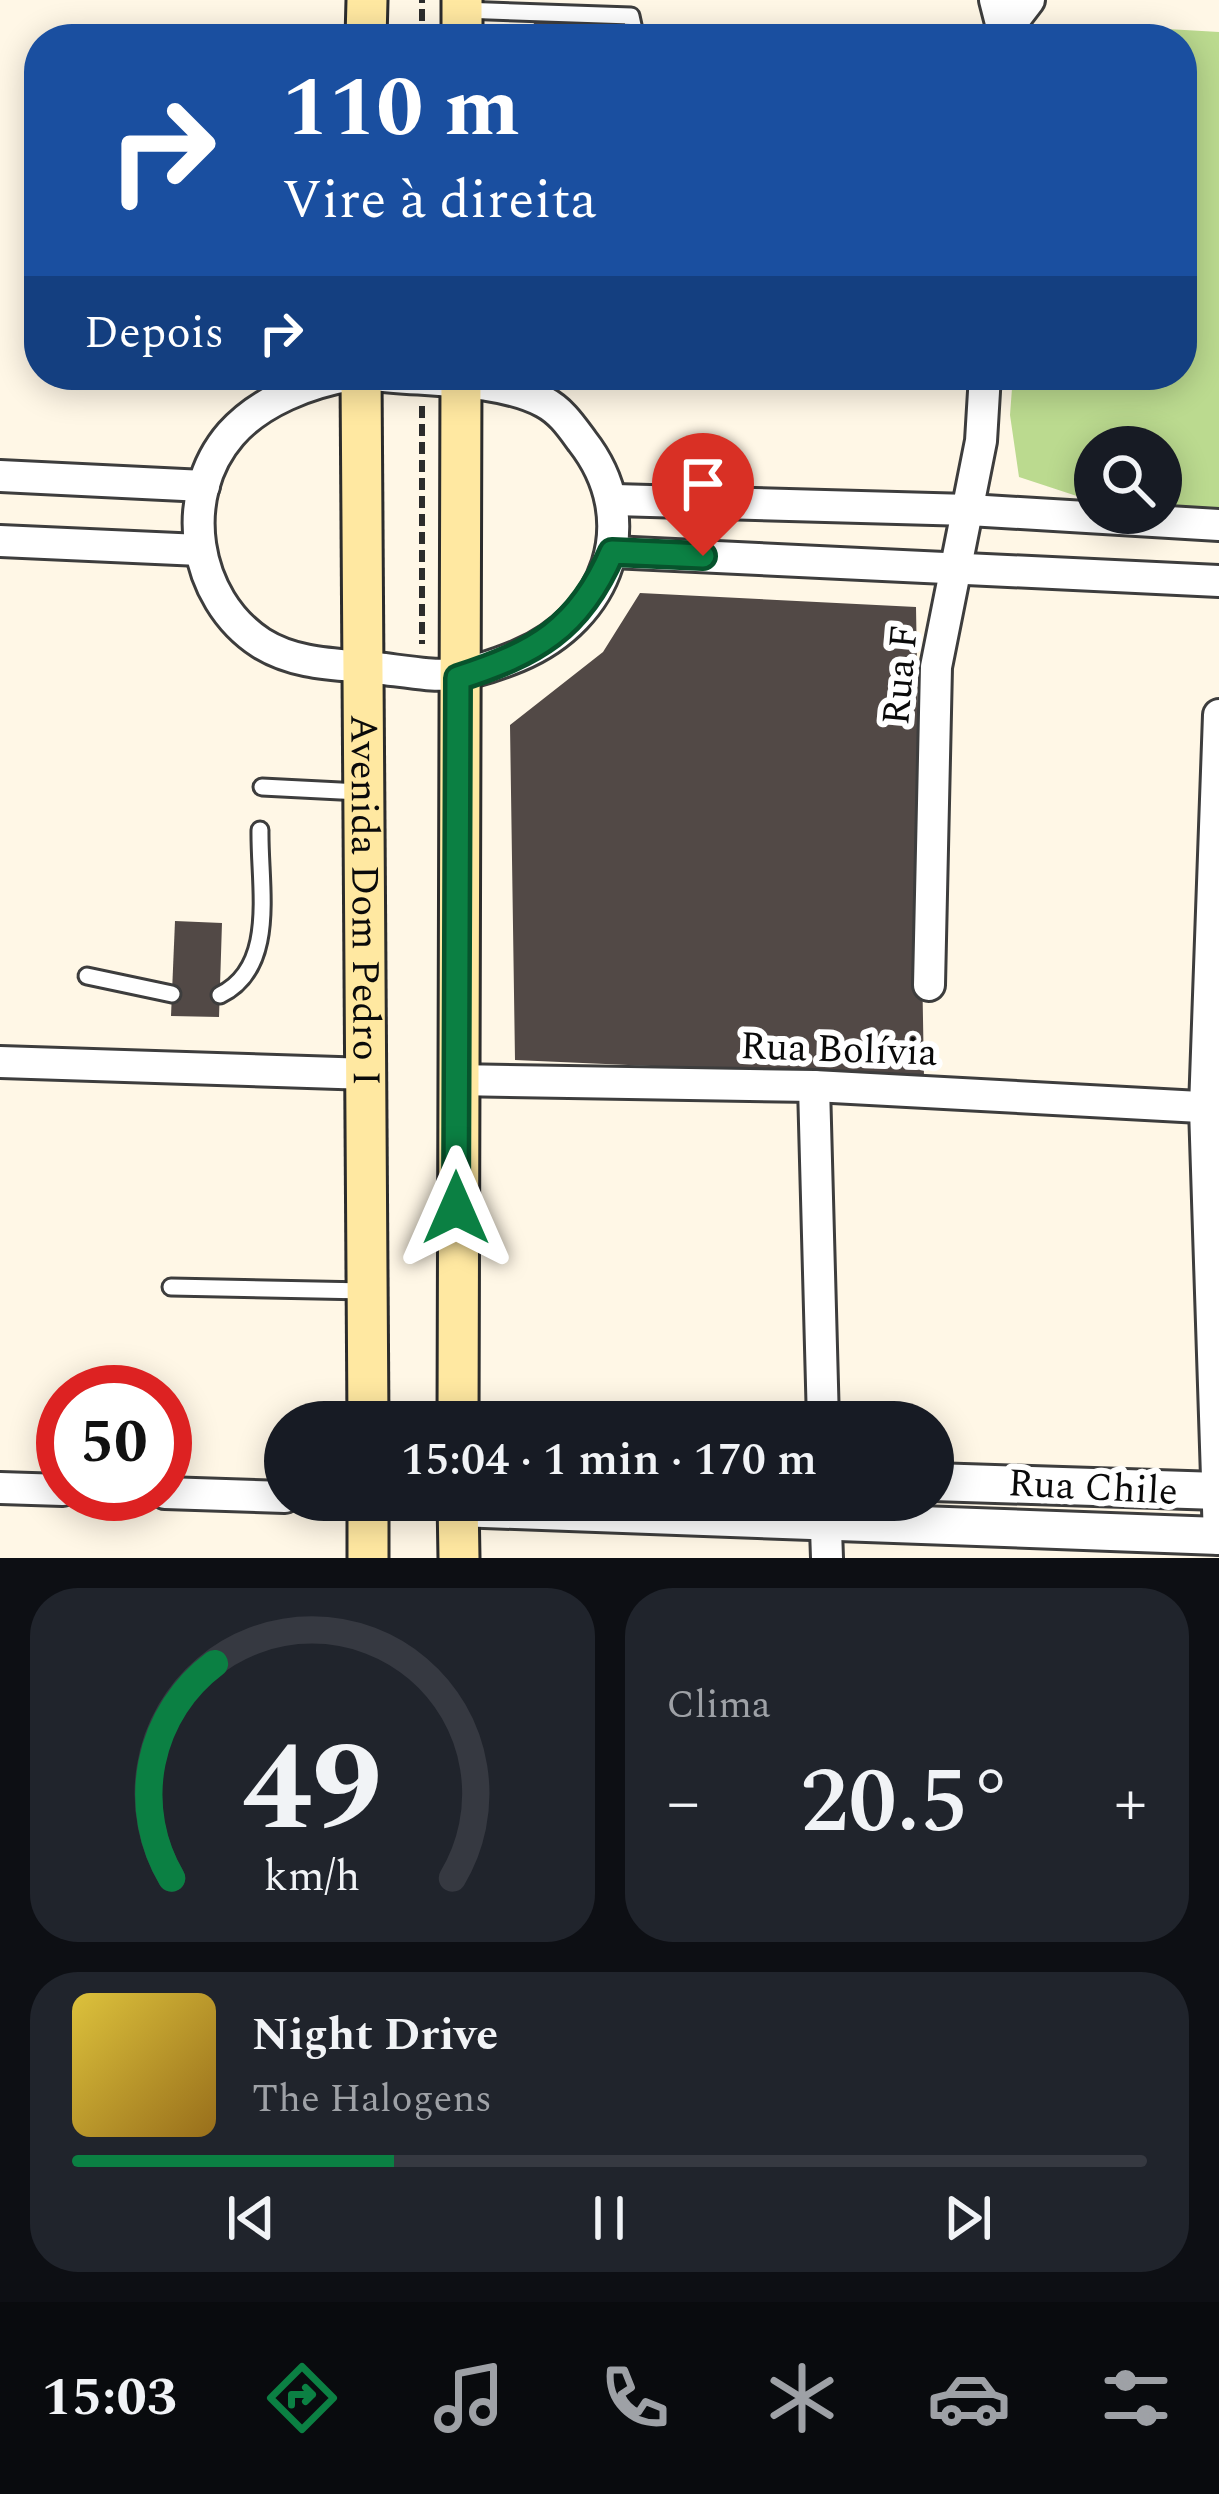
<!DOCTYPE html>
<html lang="pt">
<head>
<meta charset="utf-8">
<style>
	:root { --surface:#171b24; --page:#20242c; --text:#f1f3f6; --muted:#9ea1a6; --line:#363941; --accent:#0b8043 }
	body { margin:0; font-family:Spectral,serif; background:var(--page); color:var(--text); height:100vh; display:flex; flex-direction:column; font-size:45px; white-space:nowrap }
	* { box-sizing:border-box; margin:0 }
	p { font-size:39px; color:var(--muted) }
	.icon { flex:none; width:66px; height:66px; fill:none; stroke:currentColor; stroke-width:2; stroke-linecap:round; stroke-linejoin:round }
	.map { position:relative; height:1558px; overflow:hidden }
	.details { display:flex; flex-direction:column; gap:30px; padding:30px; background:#0d0f14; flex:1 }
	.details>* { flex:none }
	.banner { position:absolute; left:24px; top:24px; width:1173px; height:366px; border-radius:48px; box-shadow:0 6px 30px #0003; background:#1a4fa0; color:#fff; overflow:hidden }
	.buttons { position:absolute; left:1074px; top:426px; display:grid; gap:24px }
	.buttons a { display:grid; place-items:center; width:108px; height:108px; border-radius:50%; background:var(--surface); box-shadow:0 6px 30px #0003; font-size:60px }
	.speed { position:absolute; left:36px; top:1365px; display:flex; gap:24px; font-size:60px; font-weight:700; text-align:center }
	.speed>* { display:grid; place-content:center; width:156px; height:156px; border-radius:50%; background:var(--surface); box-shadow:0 6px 30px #0003; line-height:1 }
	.speed .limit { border:18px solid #d22; background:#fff; color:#111 }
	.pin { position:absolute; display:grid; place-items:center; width:102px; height:102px; color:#fff; margin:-123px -51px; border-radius:50% 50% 50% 0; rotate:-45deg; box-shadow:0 0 12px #0007 }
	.pin .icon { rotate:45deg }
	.me { position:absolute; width:132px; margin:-66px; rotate:0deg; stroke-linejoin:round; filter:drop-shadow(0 0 9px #0008) }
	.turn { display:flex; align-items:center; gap:42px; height:252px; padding:0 60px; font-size:54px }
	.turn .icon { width:156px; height:156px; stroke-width:2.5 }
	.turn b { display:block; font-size:84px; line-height:102px }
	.then { display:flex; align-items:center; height:114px; padding:0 60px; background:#0003; gap:24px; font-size:45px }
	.big { font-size:90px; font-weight:600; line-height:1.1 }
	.details .widget { flex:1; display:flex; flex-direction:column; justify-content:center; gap:18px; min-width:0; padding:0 42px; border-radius:48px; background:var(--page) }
	.details .dial { align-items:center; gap:0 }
	.dial svg { height:312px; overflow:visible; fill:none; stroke:var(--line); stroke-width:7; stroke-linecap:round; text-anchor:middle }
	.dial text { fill:var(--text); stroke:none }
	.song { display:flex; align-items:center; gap:36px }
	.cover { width:144px; height:144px; border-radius:18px; background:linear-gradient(135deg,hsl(50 70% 55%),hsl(40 70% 35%)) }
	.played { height:12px; border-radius:6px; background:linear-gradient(90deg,var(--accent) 30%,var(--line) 30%) }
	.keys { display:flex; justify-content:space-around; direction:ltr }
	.heat { display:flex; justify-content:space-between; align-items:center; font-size:66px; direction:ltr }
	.details .tiles { flex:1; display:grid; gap:30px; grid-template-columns:1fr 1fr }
	.widget:last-child { grid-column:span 2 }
	.trip { position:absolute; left:264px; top:1401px; width:690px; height:120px; border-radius:60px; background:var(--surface); box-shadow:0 6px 30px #0003; font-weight:600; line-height:120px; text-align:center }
	.menu { display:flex; height:192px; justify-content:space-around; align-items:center; background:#090b0e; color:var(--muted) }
	.menu .icon { width:84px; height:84px }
	.menu .active { color:var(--accent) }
	.menu b { font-size:54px; color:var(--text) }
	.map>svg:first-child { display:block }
</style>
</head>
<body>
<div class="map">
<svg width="1219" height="1558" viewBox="0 0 1219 1558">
	<rect width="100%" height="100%" fill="#fff7e6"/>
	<path fill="#bbda8f" d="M1081 24 1219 32V512L1161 508V447H1095V502L1019 477 1010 415 1013 375H1182V39H1080Z"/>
	<g fill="#524946">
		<path d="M534 20H607L608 39H533Z"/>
		<path d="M640 593 916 607 924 1078 515 1060 510 725 603 652Z"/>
		<path d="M175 921 222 923 219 1017 171 1016Z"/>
	</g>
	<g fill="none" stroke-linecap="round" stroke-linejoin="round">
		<g stroke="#3d3d3d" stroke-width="21">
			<g id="service">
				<path d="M462 10 631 16 636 39"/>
				<path d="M262 787 360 792"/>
				<path d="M87 976 172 994"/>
				<path d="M220 995C278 967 259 886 260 830"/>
				<path d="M171 1287 366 1291"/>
			</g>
		</g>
		<g stroke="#3d3d3d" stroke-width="36">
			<g id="minor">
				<path d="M995 0 1005 39"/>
				<path d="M1006 30 1029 0"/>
				<path d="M352 375C309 382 260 401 231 434 177 496 193 599 261 643 296 665 337 664 376 668 441 676 455 682 518 656 609 618 644 520 582 441 571 426 561 411 544 402 499 378 425 381 374 375"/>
				<path d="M0 476 204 486"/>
				<path d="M615 500 969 510 1219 525"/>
				<path d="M0 541 200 550"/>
				<path d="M612 552 1219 581"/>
				<path d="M1219 715 1205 1108 1219 1539"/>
				<path d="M929 985 936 667 981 441 985 375"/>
				<path d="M0 1062 369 1074"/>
				<path d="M455 1080 814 1086 1219 1108"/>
				<path d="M814 1086 823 1422"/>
				<path d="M0 1488 63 1490"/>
				<path d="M165 1493 285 1497"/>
				<path d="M825 1500 827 1558"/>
			</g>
		</g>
		<g stroke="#3d3d3d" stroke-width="42">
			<g id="tertiary">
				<path d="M933 1482 1219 1491"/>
				<path d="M458 1508 1219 1536"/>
			</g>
		</g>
		<g stroke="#2c2c2c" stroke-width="45">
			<g id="secondary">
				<path d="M366 39 367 0"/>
				<path d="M462 39V0"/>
				<path id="s1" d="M361 375 368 1422"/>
				<path d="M458 1422 461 375"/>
				<path d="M368 1500V1558"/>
				<path d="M458 1500 459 1558"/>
			</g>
		</g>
		<g stroke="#2c2c2c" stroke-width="6" stroke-dasharray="12 6" stroke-linecap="butt">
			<path d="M422 39V0"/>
			<path d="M422 406V644"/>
		</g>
		<use href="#service" stroke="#fff" stroke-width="15"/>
		<use href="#minor" stroke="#fff" stroke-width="30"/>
		<use href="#tertiary" stroke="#fff" stroke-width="36"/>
		<use href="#secondary" stroke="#ffe8a1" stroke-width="39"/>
	</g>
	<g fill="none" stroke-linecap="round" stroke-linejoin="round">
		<g stroke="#07532c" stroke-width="30">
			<path id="route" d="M456 1208 458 678C535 653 579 629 612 552L703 556"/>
		</g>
		<use href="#route" stroke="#0b8043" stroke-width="21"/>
	</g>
	<g text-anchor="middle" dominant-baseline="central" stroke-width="12" stroke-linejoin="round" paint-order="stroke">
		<g font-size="39" fill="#0a0a0a" stroke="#fff">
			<text transform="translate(901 675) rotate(-85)">Rua F</text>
			<text stroke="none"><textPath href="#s1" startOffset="525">Avenida Dom Pedro I</textPath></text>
			<text transform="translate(839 1050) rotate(2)">Rua Bolívia</text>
			<text transform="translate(1093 1488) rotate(3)">Rua Chile</text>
		</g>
	</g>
</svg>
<div class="buttons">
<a><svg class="icon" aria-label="search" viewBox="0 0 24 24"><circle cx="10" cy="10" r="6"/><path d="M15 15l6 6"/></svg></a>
</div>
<div class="speed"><div class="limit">50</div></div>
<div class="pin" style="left:703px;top:556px;background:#d93025"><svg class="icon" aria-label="arrive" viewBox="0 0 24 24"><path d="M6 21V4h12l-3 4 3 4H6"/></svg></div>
<svg class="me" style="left:456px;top:1208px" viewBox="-20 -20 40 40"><path d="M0-17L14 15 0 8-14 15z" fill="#0b8043" stroke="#fff" stroke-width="4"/></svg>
<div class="trip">15:04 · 1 min · 170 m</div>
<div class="banner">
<div class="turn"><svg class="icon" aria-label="right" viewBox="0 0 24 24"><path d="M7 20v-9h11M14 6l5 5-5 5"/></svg><div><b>110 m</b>Vire à direita</div></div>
<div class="then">Depois<svg class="icon" aria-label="right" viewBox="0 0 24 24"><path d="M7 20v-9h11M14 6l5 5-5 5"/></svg></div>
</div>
</div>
<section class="details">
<div class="tiles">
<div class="widget dial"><svg viewBox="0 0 100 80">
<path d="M14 69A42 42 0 1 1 86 69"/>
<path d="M14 69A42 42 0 0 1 25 14" stroke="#0b8043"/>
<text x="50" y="56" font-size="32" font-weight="700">49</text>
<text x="50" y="72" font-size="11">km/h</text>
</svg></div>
<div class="widget"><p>Clima</p>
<div class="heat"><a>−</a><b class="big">20.5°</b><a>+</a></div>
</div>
<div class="widget">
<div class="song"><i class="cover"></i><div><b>Night Drive</b><p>The Halogens</p></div></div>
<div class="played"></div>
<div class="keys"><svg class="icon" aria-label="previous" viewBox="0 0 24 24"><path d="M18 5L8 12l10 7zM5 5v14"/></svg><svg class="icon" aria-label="pause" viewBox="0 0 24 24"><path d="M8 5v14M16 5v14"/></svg><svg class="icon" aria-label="next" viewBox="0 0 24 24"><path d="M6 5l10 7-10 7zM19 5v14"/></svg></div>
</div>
</div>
</section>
<nav class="menu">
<b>15:03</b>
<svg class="icon active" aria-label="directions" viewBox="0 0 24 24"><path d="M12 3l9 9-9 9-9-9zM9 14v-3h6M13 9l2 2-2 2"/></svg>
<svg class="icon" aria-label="music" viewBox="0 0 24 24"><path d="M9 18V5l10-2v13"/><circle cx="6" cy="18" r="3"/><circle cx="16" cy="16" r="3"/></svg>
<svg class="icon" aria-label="phone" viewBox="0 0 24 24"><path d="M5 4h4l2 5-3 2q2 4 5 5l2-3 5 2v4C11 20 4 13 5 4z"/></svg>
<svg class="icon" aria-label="climate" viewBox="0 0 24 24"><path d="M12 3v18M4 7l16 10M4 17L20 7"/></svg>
<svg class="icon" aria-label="car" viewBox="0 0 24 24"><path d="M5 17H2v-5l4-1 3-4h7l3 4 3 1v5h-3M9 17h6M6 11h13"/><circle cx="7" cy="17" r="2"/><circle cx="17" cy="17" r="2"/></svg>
<svg class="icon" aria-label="filters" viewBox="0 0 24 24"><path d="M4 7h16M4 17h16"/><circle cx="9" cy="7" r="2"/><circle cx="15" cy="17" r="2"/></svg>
</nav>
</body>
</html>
